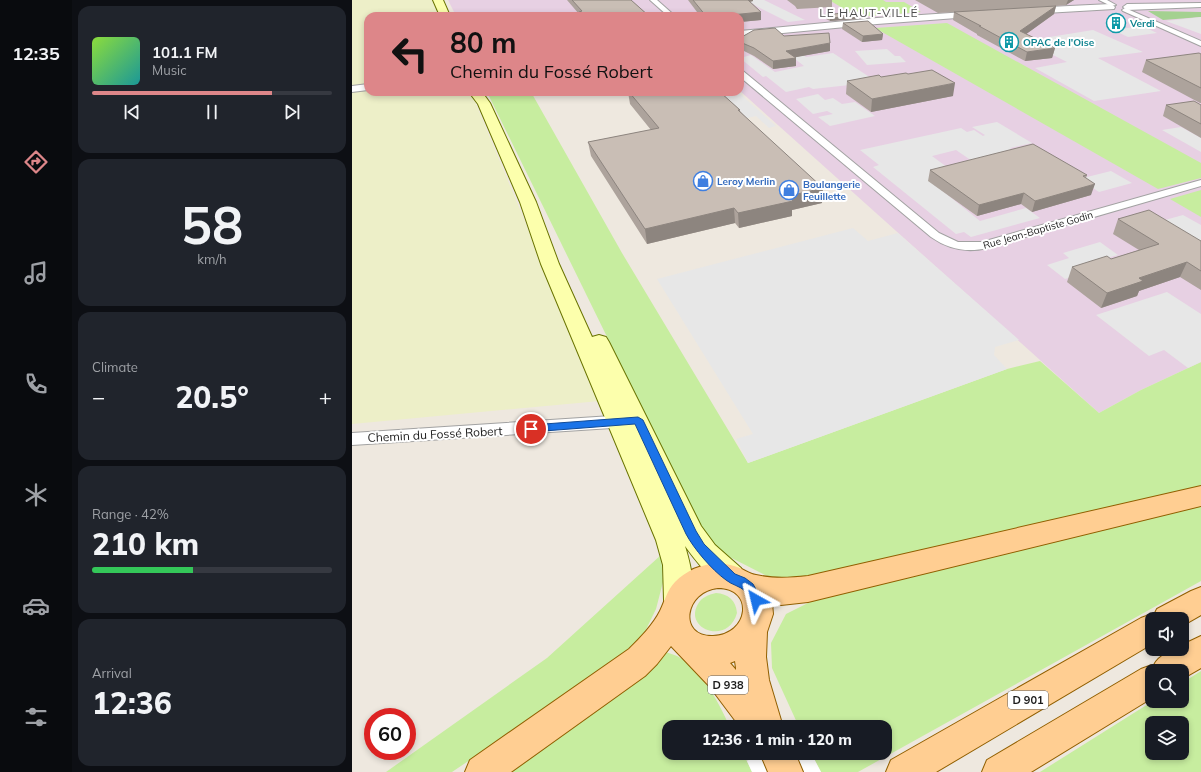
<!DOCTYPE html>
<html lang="en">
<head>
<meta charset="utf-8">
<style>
	:root { --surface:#171b24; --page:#20242c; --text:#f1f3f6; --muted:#9ea1a6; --line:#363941; --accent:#dd8689 }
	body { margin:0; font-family:Mulish,sans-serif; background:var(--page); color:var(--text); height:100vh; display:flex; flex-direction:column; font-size:15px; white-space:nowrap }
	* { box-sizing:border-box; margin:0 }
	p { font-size:13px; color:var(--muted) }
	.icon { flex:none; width:22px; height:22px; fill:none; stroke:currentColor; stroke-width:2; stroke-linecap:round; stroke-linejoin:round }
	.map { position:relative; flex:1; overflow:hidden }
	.side { display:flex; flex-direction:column; gap:6px; padding:6px; background:#0d0f14; width:280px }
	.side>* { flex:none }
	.banner { position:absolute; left:12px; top:12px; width:380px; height:84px; border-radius:12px; box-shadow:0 2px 6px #0003; background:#dd8689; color:#111; overflow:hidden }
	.controls { position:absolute; left:793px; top:612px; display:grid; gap:8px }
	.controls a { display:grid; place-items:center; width:44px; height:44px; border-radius:8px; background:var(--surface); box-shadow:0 2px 6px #0003; font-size:20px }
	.speed { position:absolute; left:12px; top:708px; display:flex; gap:8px; font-size:20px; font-weight:700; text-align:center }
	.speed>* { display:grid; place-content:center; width:52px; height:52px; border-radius:50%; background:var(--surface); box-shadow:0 2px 6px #0003; line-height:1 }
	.speed .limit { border:6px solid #d22; background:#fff; color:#111 }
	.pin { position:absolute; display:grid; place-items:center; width:34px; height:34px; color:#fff; margin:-17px; border:2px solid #fff; border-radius:50%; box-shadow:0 1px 4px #0007 }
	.me { position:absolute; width:44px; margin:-22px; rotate:323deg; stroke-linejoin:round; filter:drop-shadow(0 0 3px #0008) }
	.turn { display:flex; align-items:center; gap:14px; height:84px; padding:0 20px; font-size:18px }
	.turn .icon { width:52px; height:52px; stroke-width:2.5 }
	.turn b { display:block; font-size:28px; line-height:34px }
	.big { font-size:30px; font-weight:800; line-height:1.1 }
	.side .card { flex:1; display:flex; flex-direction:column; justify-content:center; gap:6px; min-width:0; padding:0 14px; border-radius:12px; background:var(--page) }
	.side .dial { align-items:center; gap:0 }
	.dial b { font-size:52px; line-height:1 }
	.song { display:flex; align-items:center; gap:12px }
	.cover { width:48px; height:48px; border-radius:6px; background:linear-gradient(135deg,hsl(90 70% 55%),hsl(180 70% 35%)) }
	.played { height:4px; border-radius:2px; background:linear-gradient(90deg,var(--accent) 75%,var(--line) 75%) }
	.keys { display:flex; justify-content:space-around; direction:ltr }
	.heat { display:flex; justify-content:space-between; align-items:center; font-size:22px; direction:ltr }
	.charge { height:6px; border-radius:3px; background:linear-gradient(90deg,#34c759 42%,var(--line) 0) }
	.trip { position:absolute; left:310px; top:720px; width:230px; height:40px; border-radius:12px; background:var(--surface); box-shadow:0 2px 6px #0003; font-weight:800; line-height:40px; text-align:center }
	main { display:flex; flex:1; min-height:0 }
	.tab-bar { display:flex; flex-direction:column; width:72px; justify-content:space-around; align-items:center; background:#090b0e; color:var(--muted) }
	.tab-bar .icon { width:28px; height:28px }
	.tab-bar .on { color:var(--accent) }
	.tab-bar b { font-size:18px; color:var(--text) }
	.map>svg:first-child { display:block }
</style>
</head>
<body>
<main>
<nav class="tab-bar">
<b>12:35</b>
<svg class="icon on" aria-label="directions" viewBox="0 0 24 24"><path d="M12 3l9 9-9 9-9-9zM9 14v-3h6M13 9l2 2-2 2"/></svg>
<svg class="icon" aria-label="music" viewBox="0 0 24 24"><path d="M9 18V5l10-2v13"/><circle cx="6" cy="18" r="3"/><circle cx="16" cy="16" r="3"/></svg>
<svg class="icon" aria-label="phone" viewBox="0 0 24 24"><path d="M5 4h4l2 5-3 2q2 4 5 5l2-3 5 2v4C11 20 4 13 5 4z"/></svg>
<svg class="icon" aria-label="climate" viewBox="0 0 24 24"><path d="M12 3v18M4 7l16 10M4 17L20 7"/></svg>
<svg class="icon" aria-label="car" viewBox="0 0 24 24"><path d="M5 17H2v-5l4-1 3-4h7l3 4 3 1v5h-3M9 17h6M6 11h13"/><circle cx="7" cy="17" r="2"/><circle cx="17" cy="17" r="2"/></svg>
<svg class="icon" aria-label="filters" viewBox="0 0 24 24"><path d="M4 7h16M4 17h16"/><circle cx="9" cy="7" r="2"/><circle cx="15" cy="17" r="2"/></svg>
</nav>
<section class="side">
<div class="card">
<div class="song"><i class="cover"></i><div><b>101.1 FM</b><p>Music</p></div></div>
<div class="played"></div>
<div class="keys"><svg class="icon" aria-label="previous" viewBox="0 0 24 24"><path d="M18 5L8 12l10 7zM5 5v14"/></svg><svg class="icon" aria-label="pause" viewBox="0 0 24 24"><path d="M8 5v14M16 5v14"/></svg><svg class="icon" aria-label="next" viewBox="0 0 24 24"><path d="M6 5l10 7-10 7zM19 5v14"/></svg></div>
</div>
<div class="card dial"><b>58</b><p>km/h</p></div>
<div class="card"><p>Climate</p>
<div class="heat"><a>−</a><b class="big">20.5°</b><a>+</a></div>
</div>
<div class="card"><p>Range · 42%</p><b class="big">210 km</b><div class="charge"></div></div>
<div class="card"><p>Arrival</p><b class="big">12:36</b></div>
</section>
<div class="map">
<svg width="849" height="772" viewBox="0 0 849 772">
	<rect width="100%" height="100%" fill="#eee8df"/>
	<path fill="#e7d0e3" d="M96 0H849V362L789 390 747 413 388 91V16H104Z"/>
	<path fill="#edefc8" d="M0 0H80L87 16H16V92H119L248 401 0 424Z"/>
	<g fill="#c7ed9f" fill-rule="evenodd">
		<path d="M477 0H531L534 2H552L569 12 506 17Z"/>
		<path d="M595 23 849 163V178L806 189 523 28Z"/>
		<path d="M135 92H179L270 253 396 463 655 369 688 361 747 413 789 390 849 362V486L441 583 417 577 358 547Z"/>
		<path d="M849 190V217L818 199Z"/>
		<path d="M849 504V581L506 772H469L459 753H533V727H447L420 668 419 643 434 614 466 598Z"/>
		<path d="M309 555 311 582 304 609 285 648 100 772H34L195 658Z"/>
		<path d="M364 593C376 594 384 600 385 613 376 646 331 629 346 604 350 597 356 595 364 593Z"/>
		<path d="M311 651C315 653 321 654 325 656 351 670 366 702 378 727H317V753H391L400 772H156Z"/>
		<path d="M849 671V772H688L801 701H830V683ZM800 723H830V753H800Z"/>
	</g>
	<path fill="#a4d190" d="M796 11 849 12V17L811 20Z"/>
	<g fill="#e7e7e7">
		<path d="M395 0H412L453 20 436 22 406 7Z"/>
		<path d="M849 17V34L814 21Z"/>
		<path d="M790 26 805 33 776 37 761 30Z"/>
		<path d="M741 30 791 52 746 58 809 91 742 101 683 68 715 62 673 41Z"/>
		<path d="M432 40 454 57 481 53 525 82 461 89 457 87 434 92 414 76 411 77 388 58 399 55 423 72 452 66 428 47Z"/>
		<path d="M535 49 543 56H548L554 62 515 65 503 51Z"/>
		<path d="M375 92H386L424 126 417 128 404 116 387 120 364 98 378 95Z"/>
		<path d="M466 94 473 100 481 98 490 104 503 102 523 116 478 126 466 117 481 114 475 111 461 114 444 99Z"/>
		<path d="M645 122 680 143 658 148 670 156 629 167 604 150 580 156 603 173 577 180 628 221 674 208 688 218 619 237 612 232 604 234 521 167 527 165 508 150 609 128 615 132 622 130 631 136 633 135 620 127Z"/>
		<path d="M829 127 849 138V152L810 130Z"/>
		<path d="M759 171 780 183 747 192 727 179Z"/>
		<path d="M831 215 849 225V256L813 220Z"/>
		<path d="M501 228 516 241 546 233 667 340 643 347 642 355 655 369 396 463 384 439 401 434 305 279Z"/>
		<path d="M748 242 766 255 751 259 759 265 713 279 695 265 717 258 711 253Z"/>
		<path d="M815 292 849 314V362L836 368 812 350 797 356 744 315Z"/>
	</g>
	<path fill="#fff" d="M410 753H459L469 772H400L395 761Z"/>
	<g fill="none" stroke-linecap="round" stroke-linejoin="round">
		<g stroke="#a2a2a2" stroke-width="2">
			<g id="minor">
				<path d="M298 0H305L323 16H316Z"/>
				<path d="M747 0H755L764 5 759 6Z"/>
				<path d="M773 8 849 41V46L771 11 770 10Z"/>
				<path d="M388 71H391L587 233 606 242H630L849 180V186L635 248C615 253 596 249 579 237L388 77Z"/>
				<path d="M16 84V90L0 92V86Z"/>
				<path d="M275 415 281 417 283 421 281 425 275 427 0 445V433Z"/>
			</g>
		</g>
		<g stroke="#a2a2a2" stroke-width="2">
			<g id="tertiary">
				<path d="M849 3V7L775 10 771 7 775 4Z"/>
				<path d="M759 4 763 7 762 9 676 14 672 11 676 8Z"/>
				<path d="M628 11 631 12 632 14 631 16 525 24 388 37V31L525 18Z"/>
			</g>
		</g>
		<g stroke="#697300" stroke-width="2">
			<g id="secondary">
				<path d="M81 0H91L98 16H88Z"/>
				<path d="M117 92H130L138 103 184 202 207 264 240 337 247 335 254 337 257 342 349 526 363 545 389 568 393 577 389 586C386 587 383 589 380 589 365 590 341 557 333 546 339 566 345 590 336 609L326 613 316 609 312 600 311 565 304 540 189 264 168 202 126 104Z"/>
			</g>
		</g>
		<g stroke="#915f00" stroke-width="2">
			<g id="primary">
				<path d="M849 486V506L456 602 429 605 420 603 421 614 415 632 414 657 417 680 431 727H388L358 687 319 646 305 664 293 676 159 772H113L118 760 277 649C288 638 301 625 308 611 313 601 315 590 323 582 337 567 363 559 382 566 390 568 397 574 404 575 423 579 437 578 456 576ZM366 588C403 588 397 635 361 636 325 637 333 591 366 588ZM383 661 384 668V670L378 663Z"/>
				<path d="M849 587V615L830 626V619H800V644L584 772H534L539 760 789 618 800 614 802 615 805 609 839 591Z"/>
				<path d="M849 636V668L830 679V671H800V698L679 772H630L635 760 789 669 800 665H802C806 656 820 649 830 649V645Z"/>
				<path d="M408 753H443L451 772H416Z"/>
			</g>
		</g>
		<use href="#minor" fill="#fff" fill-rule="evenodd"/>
		<use href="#tertiary" fill="#fff" fill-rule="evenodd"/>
		<use href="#secondary" fill="#fcffac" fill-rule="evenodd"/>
		<use href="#primary" fill="#ffce92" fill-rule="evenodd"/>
	</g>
	<g fill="#ada39c">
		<path d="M215 0H279L297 16H228L227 14Z"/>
		<path d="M336 0H401V1L398 2 409 20 388 22V16H348Z"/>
		<path d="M435 0H480V7L445 9 443 6Z"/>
		<path d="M563 0H722L714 5 704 6 702 14 674 34 703 48 700 58 673 61 625 35V34L601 20 602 12 688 7 586 13Z"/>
		<path d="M472 15 505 19 478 21 472 18Z"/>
		<path d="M491 23 531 34 530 40 510 42 490 29Z"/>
		<path d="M432 36 478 51 443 57 444 58V66L421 69 402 56 388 49V42Z"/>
		<path d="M849 54V103H848L790 72 794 60Z"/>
		<path d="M556 74 601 96 519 112 494 94 495 81Z"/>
		<path d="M276 92H368L388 110V111L470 203 440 210V216L387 228 383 223 295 244 239 156 236 142 299 130 278 104Z"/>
		<path d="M814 105H849V138L811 116Z"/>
		<path d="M578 170 735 175 734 178 739 195 680 212 669 204 625 216 576 181Z"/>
		<path d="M766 219 849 241V290L828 277 787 291 785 296 749 308 715 282 720 267 759 259 787 250 761 234Z"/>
	</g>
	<g fill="#8d857f">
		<path d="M391 0H401V1L391 3Z"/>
		<path d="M716 0H722L714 5Z"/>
		<path d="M704 6 702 14 666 40 668 31Z"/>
		<path d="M409 12V20L388 22V16H369Z"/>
		<path d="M505 16V19L478 21V18Z"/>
		<path d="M531 34 530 40 510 42 511 36Z"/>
		<path d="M478 43V51L434 59V51Z"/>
		<path d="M703 48 700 58 673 61 675 52Z"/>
		<path d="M444 58V66L421 69V61Z"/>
		<path d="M603 83 601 96 519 112 520 99Z"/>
		<path d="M743 184 739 195 680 212 683 201Z"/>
		<path d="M471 188 470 203 440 210V216L387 228 386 213 437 196Z"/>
		<path d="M672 193 669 204 625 216 627 205Z"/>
		<path d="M382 208 383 223 295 244 293 229Z"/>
		<path d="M835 262 828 277 787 291 785 296 749 308 755 293 787 278Z"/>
	</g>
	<g fill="#c9beb5" stroke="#8d857f">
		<path d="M220 0H279L297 16H231L227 12 230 11Z"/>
		<path d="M341 0H396L409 12 369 16H354Z"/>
		<path d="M704 6 668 31 703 48 675 52 627 26H629L602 12Z"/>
		<path d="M501 12 505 16 478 18 472 15Z"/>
		<path d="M516 21 531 34 511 36 491 23Z"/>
		<path d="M423 28 432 36 477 33 478 43 434 51 444 58 421 61 402 48 388 42V38L402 30Z"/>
		<path d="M847 53 849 54V88L794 60Z"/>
		<path d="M580 70 603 83 520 99 495 81 527 75 529 77 554 73 556 74Z"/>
		<path d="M277 92H368L388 110H386L471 188 437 196 441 201 386 213 382 208 293 229 236 142 307 128Z"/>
		<path d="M842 101 849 105V124L814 105Z"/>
		<path d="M681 144 735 175 731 176 743 184 683 201 672 193 627 205 578 170Z"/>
		<path d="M797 210 849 241V271L835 262 787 278 791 281 755 293 720 267 755 256 759 259 807 244 766 219Z"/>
	</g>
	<path fill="#1a73e8" stroke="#114b97" d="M286 417 291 420 344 531 352 544 383 574 393 578 401 584 410 600 409 603 404 605C398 602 397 596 393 591 388 586 380 585 374 580 360 570 342 549 334 534L283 424 179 432 174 429 179 425Z"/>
	<defs>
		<g id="building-ring" transform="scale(1)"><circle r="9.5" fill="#fff" stroke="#0f9aa8" stroke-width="1.5"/><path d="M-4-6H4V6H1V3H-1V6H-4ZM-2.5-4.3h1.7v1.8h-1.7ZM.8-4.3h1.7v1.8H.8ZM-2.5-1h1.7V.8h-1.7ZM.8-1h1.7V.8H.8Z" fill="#0f9aa8"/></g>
		<g id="shop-ring" transform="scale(1)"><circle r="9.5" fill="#fff" stroke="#3f7fe0" stroke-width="1.5"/><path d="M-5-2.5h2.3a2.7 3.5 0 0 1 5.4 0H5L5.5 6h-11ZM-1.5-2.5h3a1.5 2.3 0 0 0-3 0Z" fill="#3f7fe0"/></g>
	</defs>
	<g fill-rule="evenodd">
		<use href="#building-ring" x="764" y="23"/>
		<use href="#building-ring" x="657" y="42"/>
		<use href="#shop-ring" x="351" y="181"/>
		<use href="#shop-ring" x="437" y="190"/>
	</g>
	<g text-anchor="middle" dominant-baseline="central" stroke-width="4" stroke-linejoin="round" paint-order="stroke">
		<g font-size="10" font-weight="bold" fill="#0d838f" stroke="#fff" text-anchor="start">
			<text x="778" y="23">Verdi</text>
			<text x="671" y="42">OPAC de l'Oise</text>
		</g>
		<g font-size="10" font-weight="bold" fill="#366cbe" stroke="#fff" text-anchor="start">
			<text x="365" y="181">Leroy Merlin</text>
			<text x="451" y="184">Boulangerie<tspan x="451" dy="12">Feuillette</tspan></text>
		</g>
		<g font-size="10" fill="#1b1b1b" stroke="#fff">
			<text transform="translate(686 230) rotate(-16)">Rue Jean-Baptiste Godin</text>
		</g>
		<g fill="#fff" stroke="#5f5f5f" stroke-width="1">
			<rect x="356" y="676" width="40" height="18" rx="3"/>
			<rect x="656" y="691" width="40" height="18" rx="3"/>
		</g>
		<g font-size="11" font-weight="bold" fill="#1b1b1b">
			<text x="376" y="685">D 938</text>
			<text x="676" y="700">D 901</text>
		</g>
		<g font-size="12" letter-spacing="1" fill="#4e4e4e" stroke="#fff">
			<text x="517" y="12">LE HAUT-VILLÉ</text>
		</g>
		<g font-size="12" fill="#1b1b1b" stroke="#fff">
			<text transform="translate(83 434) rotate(-3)">Chemin du Fossé Robert</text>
		</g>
	</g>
</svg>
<div class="controls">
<a><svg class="icon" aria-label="sound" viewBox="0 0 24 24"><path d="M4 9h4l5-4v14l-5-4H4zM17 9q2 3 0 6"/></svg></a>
<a><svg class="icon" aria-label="search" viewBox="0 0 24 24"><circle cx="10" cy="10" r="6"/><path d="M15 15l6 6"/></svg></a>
<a><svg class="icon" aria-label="layers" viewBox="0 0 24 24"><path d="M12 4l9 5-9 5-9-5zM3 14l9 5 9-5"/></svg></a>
</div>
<div class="speed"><div class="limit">60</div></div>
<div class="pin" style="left:179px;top:429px;background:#d93025"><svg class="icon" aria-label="arrive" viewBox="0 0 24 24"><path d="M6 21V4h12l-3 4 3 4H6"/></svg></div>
<svg class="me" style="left:404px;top:600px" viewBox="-20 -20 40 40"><path d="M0-17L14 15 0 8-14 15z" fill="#1a73e8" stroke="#fff" stroke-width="4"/></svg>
<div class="trip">12:36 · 1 min · 120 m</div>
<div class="banner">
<div class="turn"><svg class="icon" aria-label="left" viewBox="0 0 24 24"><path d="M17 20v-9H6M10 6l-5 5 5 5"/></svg><div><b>80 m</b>Chemin du Fossé Robert</div></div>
</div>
</div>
</main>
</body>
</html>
